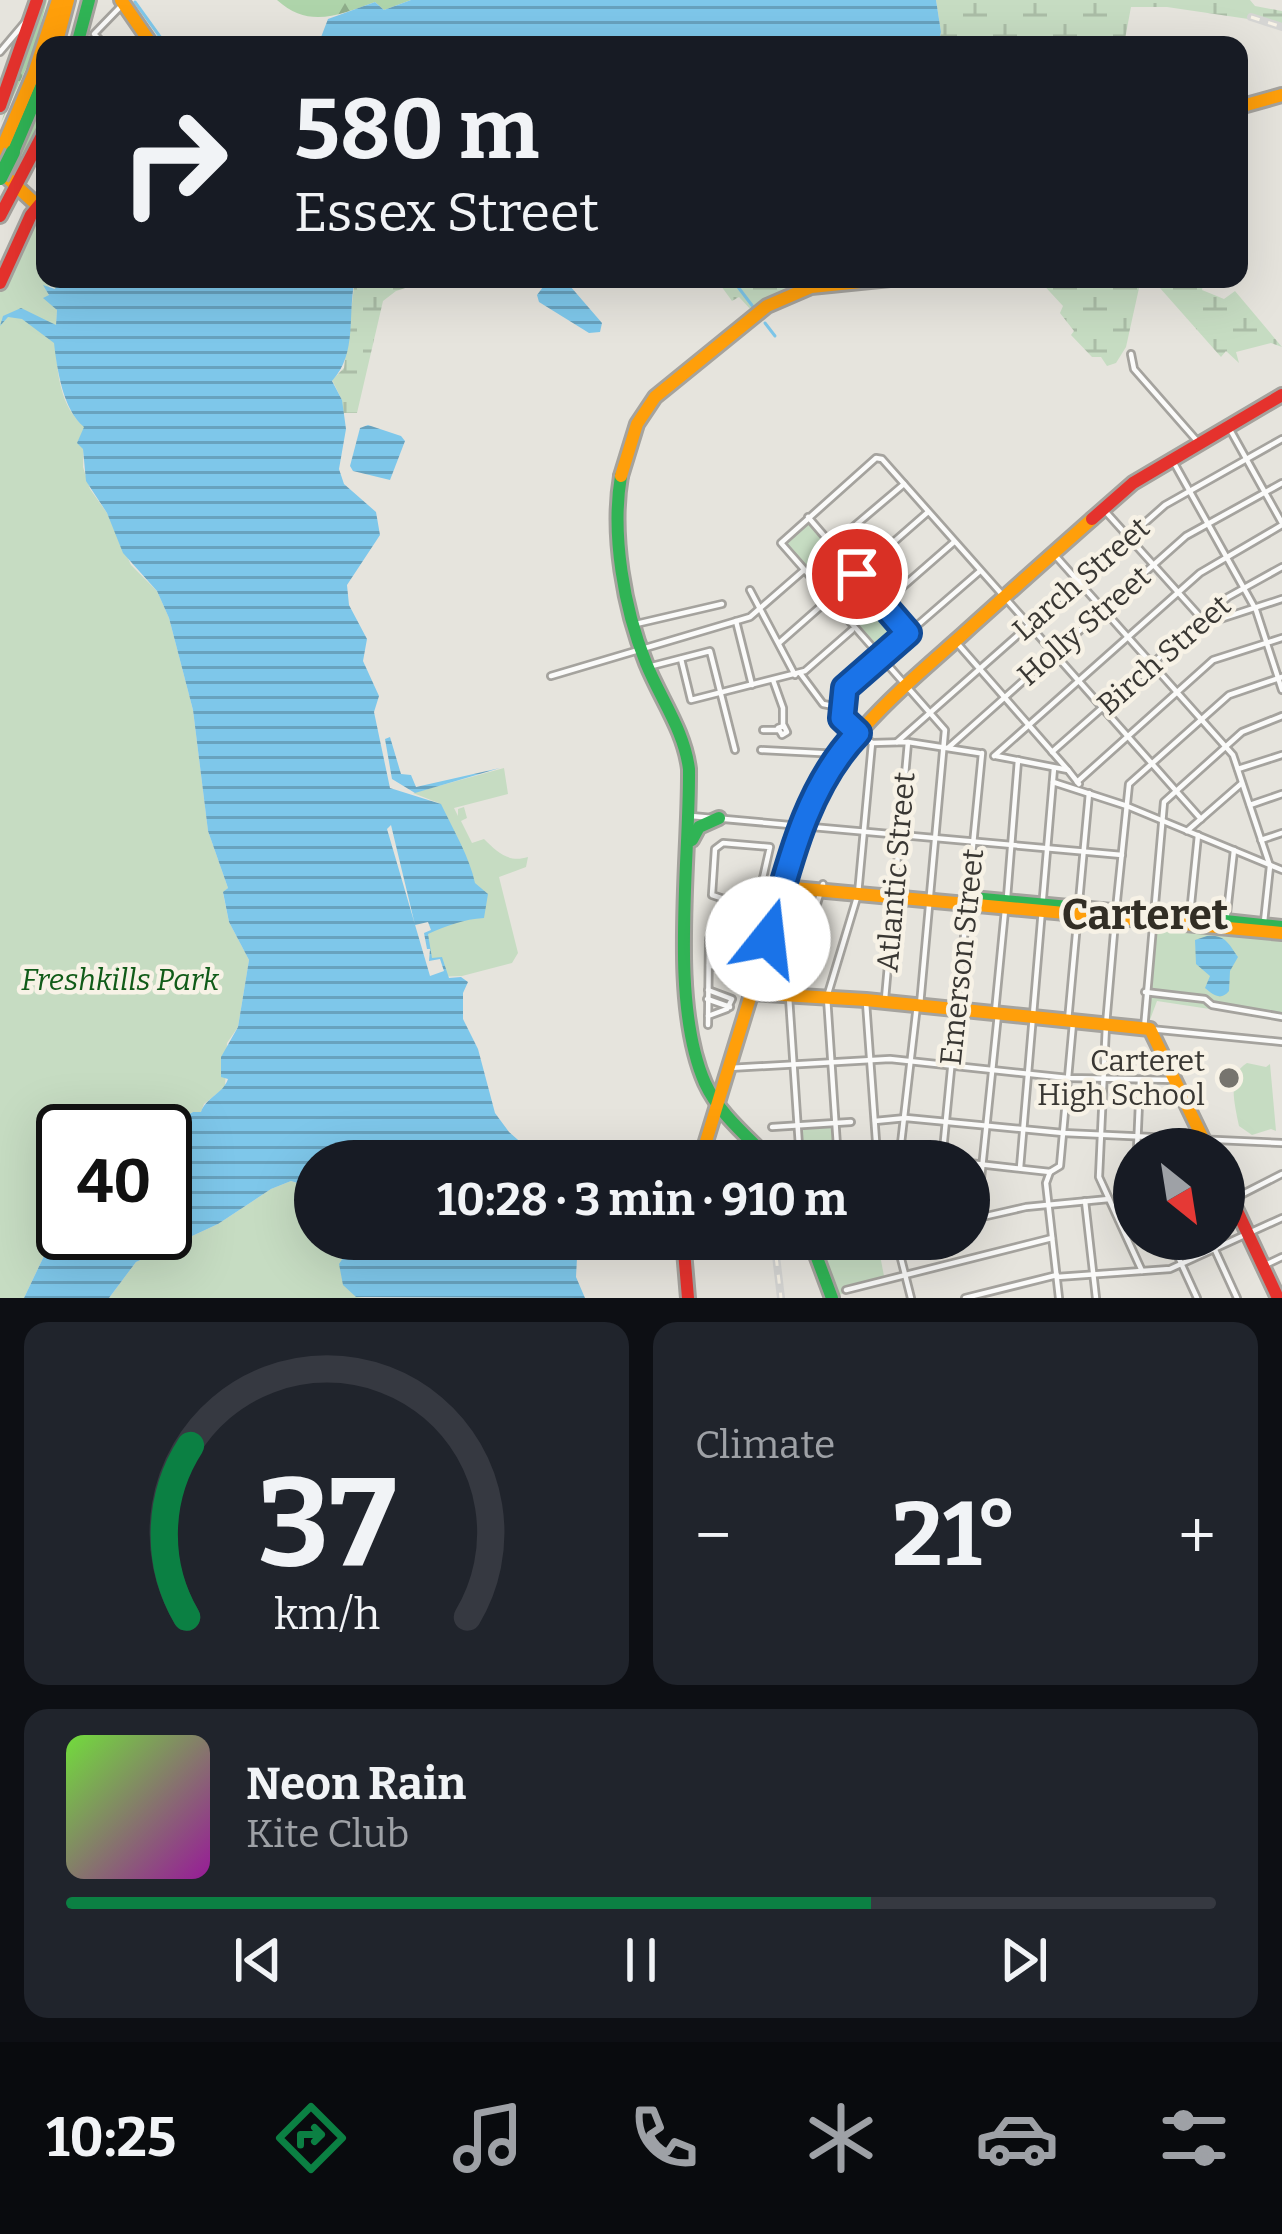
<!DOCTYPE html>
<html lang="en">
<head>
<meta charset="utf-8">
<style>
	:root { --surface:#171b24; --page:#20242c; --text:#f1f3f6; --muted:#9ea1a6; --line:#363941; --accent:#0b8043 }
	body { margin:0; font-family:Bitter,serif; background:var(--page); color:var(--text); height:100vh; display:flex; flex-direction:column; font-size:45px; white-space:nowrap }
	* { box-sizing:border-box; margin:0 }
	p { font-size:39px; color:var(--muted) }
	.icon { flex:none; width:66px; height:66px; fill:none; stroke:currentColor; stroke-width:2; stroke-linecap:round; stroke-linejoin:round }
	.map { position:relative; height:1298px; overflow:hidden }
	.details { display:flex; flex-direction:column; gap:24px; padding:24px; background:#0d0f14; flex:1 }
	.details>* { flex:none }
	.hud { position:absolute; left:36px; top:36px; width:1212px; height:252px; border-radius:24px; box-shadow:0 12px 48px #0002; background:#171b24; color:var(--text); overflow:hidden }
	.needle { width:78px; rotate:150deg }
	.controls { position:absolute; left:1113px; top:1128px; display:grid; gap:24px }
	.controls a { display:grid; place-items:center; width:132px; height:132px; border-radius:50%; background:var(--surface); box-shadow:0 12px 48px #0002; font-size:60px }
	.speed { position:absolute; left:36px; top:1104px; display:flex; gap:24px; font-size:60px; font-weight:700; text-align:center }
	.speed>* { display:grid; place-content:center; width:156px; height:156px; border-radius:50%; background:var(--surface); box-shadow:0 12px 48px #0002; line-height:1 }
	.speed .limit { border:6px solid #111; border-radius:18px; background:#fff; color:#111 }
	.pin { position:absolute; display:grid; place-items:center; width:102px; height:102px; color:#fff; margin:-51px; border:6px solid #fff; border-radius:50%; box-shadow:0 3px 12px #0007 }
	.me { position:absolute; width:132px; margin:-66px; rotate:16deg; stroke-linejoin:round; filter:drop-shadow(0 0 9px #0008) }
	.turn { display:flex; align-items:center; gap:42px; height:252px; padding:0 60px; font-size:54px }
	.turn .icon { width:156px; height:156px; stroke-width:2.5 }
	.turn b { display:block; font-size:84px; line-height:102px }
	.big { font-size:90px; font-weight:700; line-height:1.1 }
	.details .widget { flex:1; display:flex; flex-direction:column; justify-content:center; gap:18px; min-width:0; padding:0 42px; border-radius:24px; background:var(--page) }
	.details .dial { align-items:center; gap:0 }
	.dial svg { height:312px; overflow:visible; fill:none; stroke:var(--line); stroke-width:7; stroke-linecap:round; text-anchor:middle }
	.dial text { fill:var(--text); stroke:none }
	.song { display:flex; align-items:center; gap:36px }
	.cover { width:144px; height:144px; border-radius:18px; background:linear-gradient(135deg,hsl(100 70% 55%),hsl(300 70% 35%)) }
	.played { height:12px; border-radius:6px; background:linear-gradient(90deg,var(--accent) 70%,var(--line) 70%) }
	.keys { display:flex; justify-content:space-around; direction:ltr }
	.heat { display:flex; justify-content:space-between; align-items:center; font-size:66px; direction:ltr }
	.details .tiles { flex:1; display:grid; gap:24px; grid-template-columns:1fr 1fr }
	.widget:last-child { grid-column:span 2 }
	.trip { position:absolute; left:294px; top:1140px; width:696px; height:120px; border-radius:60px; background:var(--surface); box-shadow:0 12px 48px #0002; font-weight:700; line-height:120px; text-align:center }
	.dock { display:flex; height:192px; justify-content:space-around; align-items:center; background:#090b0e; color:var(--muted) }
	.dock .icon { width:84px; height:84px }
	.dock .on { color:var(--accent) }
	.dock b { font-size:54px; color:var(--text) }
	.map>svg:first-child { display:block }
</style>
</head>
<body>
<div class="map">
<svg width="1282" height="1298" viewBox="0 0 1282 1298">
	<defs>
		<pattern id="forest-firs" width="22" height="20" patternUnits="userSpaceOnUse" patternTransform="scale(3)"><rect width="22" height="20" fill="#aed4aa"/><path d="M5 1l3.5 6h-7zM16 11l3.5 6h-7z" fill="#8fad8b"/></pattern>
		<pattern id="wetland-marsh" width="20" height="14" patternUnits="userSpaceOnUse" patternTransform="scale(3)"><rect width="20" height="14" fill="#c6dcc2"/><path d="M1 5h8M5 5V1M11 12h8M15 12V8" fill="none" stroke="#abbda7"/></pattern>
		<pattern id="water-rules" width="6" height="5" patternUnits="userSpaceOnUse" patternTransform="scale(3)"><rect width="6" height="5" fill="#7ec7ea"/><path d="M0 2.5h6" fill="none" stroke="#68a2be"/></pattern>
	</defs>
	<rect width="100%" height="100%" fill="#e6e4dd"/>
	<g fill="url(#forest-firs)">
		<path d="M42 0H47L34 51 1 123Z"/>
		<path d="M277 0H411L384 10 375 2C339 15 309 29 277 0Z"/>
		<path d="M45 97V122L24 169 12 173 9 169Z"/>
	</g>
	<g fill="url(#wetland-marsh)">
		<path d="M936 0H1250L1255 6 1282 11V24L1167 7H1131L1125 39 1117 45H938L941 32Z"/>
		<path d="M355 279H433L396 291 383 301 357 413H341L342 400 332 380 344 368Z"/>
		<path d="M716 279H865C817 282 792 283 753 312L739 297 732 301Z"/>
		<path d="M1038 279H1141L1126 347 1116 363 1107 366 1101 357H1092L1071 335 1074 331 1060 313 1063 306Z"/>
		<path d="M1152 279H1204L1202 290 1224 299 1235 291 1282 347 1271 343 1236 352 1239 363 1226 351 1221 357Z"/>
	</g>
	<g fill="#c6dcc2">
		<path d="M39 214 45 218V279H60L56 289 49 285C47 296 50 302 57 310 55 346 53 402 84 426L83 467 90 489 107 513 131 565 157 591 169 618 193 710 208 831 228 888 223 893 229 922 249 960 238 1027 227 1043 225 1087 204 1104 201 1112H193L159 1131H63V1216L24 1298H0V288L17 262 35 215Z"/>
		<path d="M808 515 908 632 878 656 779 541Z"/>
		<path d="M504 768 508 794 454 808 458 816V809L464 807 467 818 461 821 472 843 484 839C498 853 509 863 528 857L526 867 499 877 518 953 512 963 462 976 433 977 414 927 441 804 413 793Z"/>
		<path d="M1155 924 1282 936V1020L1157 1001 1148 1025Z"/>
		<path d="M1247 1063 1266 1067 1270 1064 1276 1131 1271 1129 1252 1135 1239 1126C1235 1105 1226 1075 1247 1063Z"/>
		<path d="M832 1127 833 1161H803L801 1129Z"/>
		<path d="M291 1181C320 1190 315 1213 315 1239L346 1242 356 1297 364 1298H109L136 1262 218 1224 271 1189Z"/>
		<path d="M816 1239H893L894 1245 879 1250 884 1276 844 1288V1293L839 1295Z"/>
	</g>
	<g fill="url(#water-rules)">
		<path d="M411 0H936L941 32 938 45H318L328 19 375 2 384 10Z"/>
		<path d="M60 279H355C347 314 358 353 332 381L342 400 346 429 339 469 344 484 376 512 380 535 347 585 349 605 367 639 363 661 379 696 374 712 390 788 441 804C453 829 470 858 475 883L488 894 484 918C464 919 446 926 428 934L432 958 442 957 449 978 461 977 468 982 463 993V1019L478 1049 495 1113 509 1132 542 1161H315V1199L304 1185 291 1181 271 1189 218 1224 136 1262 109 1298H24L63 1216V1233H165V1131H159L193 1112H201C206 1097 223 1094 228 1079L221 1077V1057L238 1027 249 960 229 922 223 892 228 888 208 831 193 710 169 618 157 591 123 553 107 513 86 481 83 449 77 443 84 427C63 410 57 369 54 343L22 319 8 317 0 326 3 316 21 308 56 325 57 310 43 298 49 295 43 285 55 289Z"/>
		<path d="M549 279H564L602 323 600 332 589 333 539 302 537 295Z"/>
		<path d="M368 425 401 436 405 441 390 480 353 471 350 466 360 428Z"/>
		<path d="M390 737 401 774 411 775 416 787 500 768 415 793 392 779 385 739Z"/>
		<path d="M1207 936C1225 934 1229 944 1238 957L1230 971 1229 991C1221 1001 1213 995 1205 988L1210 976 1196 964 1195 940Z"/>
		<path d="M342 1239H578L576 1277 585 1298 356 1297 343 1285 339 1264 349 1249Z"/>
	</g>
	<path fill="#e6e4dd" d="M391 825 415 925 428 922 431 930 424 933 427 949H430L429 961 440 959 444 971 430 976 387 829Z"/>
	<g fill="none" stroke-linecap="round" stroke-linejoin="round">
		<g stroke="#7ec7ea" stroke-width="3">
			<path d="M135 2 166 45"/>
			<path d="M732 279 754 308"/>
			<path d="M765 323 775 336"/>
		</g>
		<g stroke="#a5a39e" stroke-width="10">
			<g id="street">
				<path d="M105 45 94 34 123 4"/>
				<path d="M0 52 27 20"/>
				<path d="M1131 354 1134 369 1198 442"/>
				<path d="M1228 426 1282 523"/>
				<path d="M1174 463 1256 610 1282 690"/>
				<path d="M1106 512 1203 620 1211 622 1282 599"/>
				<path d="M808 517 906 631"/>
				<path d="M832 545 904 484"/>
				<path d="M1053 553 1233 755 1270 866 1264 922"/>
				<path d="M857 574 928 512"/>
				<path d="M750 590 795 675"/>
				<path d="M883 604 954 542"/>
				<path d="M736 621 752 685"/>
				<path d="M636 624 722 604"/>
				<path d="M779 643 829 599"/>
				<path d="M957 643 1068 770"/>
				<path d="M681 659 691 700 805 671 852 630"/>
				<path d="M648 667 710 651 735 750"/>
				<path d="M800 673 823 704 839 707"/>
				<path d="M551 676 750 617 804 570"/>
				<path d="M773 680 783 708V726"/>
				<path d="M784 726 787 732 782 735 778 728Z"/>
				<path d="M763 730H778"/>
				<path d="M897 742 1165 505 1282 439"/>
				<path d="M872 743 841 718 845 688 980 571"/>
				<path d="M872 743 908 742 979 753"/>
				<path d="M949 747 1186 536 1282 483"/>
				<path d="M761 750 839 754"/>
				<path d="M1052 752 1228 597 1282 567"/>
				<path d="M994 756 1200 573 1282 525"/>
				<path d="M996 756 1068 770 1079 784"/>
				<path d="M1238 769 1282 755"/>
				<path d="M1053 782 1127 806 1282 870"/>
				<path d="M1077 782 1213 660 1282 638"/>
				<path d="M1250 805 1282 794"/>
				<path d="M691 816 1122 855"/>
				<path d="M1187 831 1242 783"/>
				<path d="M1261 840 1282 833"/>
				<path d="M723 843 770 847 761 887 724 899 712 895 715 849Z"/>
				<path d="M1007 898 1018 760"/>
				<path d="M1116 910 1129 784 1229 695 1282 677"/>
				<path d="M1115 921 1106 1025 1099 1177 1142 1271"/>
				<path d="M1226 922 1234 850"/>
				<path d="M1189 924 1198 835"/>
				<path d="M753 934 750 942 729 936 719 943V959L758 971"/>
				<path d="M709 965 740 975 743 967"/>
				<path d="M708 990 732 999 727 1009 708 1016"/>
				<path d="M1145 992 1205 999 1212 1005 1282 1017"/>
				<path d="M707 999 730 1007"/>
				<path d="M885 999 908 742"/>
				<path d="M920 1005 945 730 781 543 876 458 882 459 1201 819"/>
				<path d="M995 1012 1005 910"/>
				<path d="M1068 1021 1089 793"/>
				<path d="M708 1025 709 939 730 926 767 939"/>
				<path d="M1144 1029 1164 802 1242 732 1282 716"/>
				<path d="M1150 1029 1282 1042"/>
				<path d="M729 1068 890 1059 1068 1078 1176 1080"/>
				<path d="M875 1121 906 1118 1063 1133 1282 1143"/>
				<path d="M772 1127 851 1122"/>
				<path d="M1137 1149 1140 1080"/>
				<path d="M1175 1149V1137"/>
				<path d="M900 1158 954 1161"/>
				<path d="M800 1161 789 997 823 884"/>
				<path d="M838 1161 827 997 858 894 872 743"/>
				<path d="M847 1161 875 1159 877 1155 866 1002"/>
				<path d="M899 1161 917 1005"/>
				<path d="M942 1161 982 753"/>
				<path d="M969 1163 1050 1172"/>
				<path d="M1020 1168 1054 768"/>
				<path d="M1050 1172 1060 1166 1073 1023"/>
				<path d="M1050 1172 1046 1183 1059 1298"/>
				<path d="M980 1188 998 1014"/>
				<path d="M1231 1200 1282 1174"/>
				<path d="M1085 1201 1096 1298"/>
				<path d="M969 1220 1026 1207 1109 1199"/>
				<path d="M1119 1220 1134 1215"/>
				<path d="M896 1239 911 1298"/>
				<path d="M1170 1239 1197 1298"/>
				<path d="M1210 1239 1237 1298"/>
				<path d="M1263 1266 1282 1257"/>
				<path d="M1057 1277 1170 1269 1282 1218"/>
				<path d="M846 1290 1052 1238"/>
				<path d="M965 1298 1057 1275"/>
			</g>
		</g>
		<g stroke="#a5a39e" stroke-width="18">
			<g id="fast">
				<path d="M77 45 89 0"/>
				<path d="M13 152 45 77"/>
				<path d="M621 476C611 534 624 609 646 663 661 700 684 730 689 769 690 860 669 1001 705 1083 719 1114 748 1137 771 1161"/>
				<path d="M692 840 699 827 719 818"/>
				<path d="M983 899 1133 913"/>
				<path d="M1216 920 1282 927"/>
				<path d="M810 1239 832 1298"/>
			</g>
		</g>
		<g stroke="#a5a39e" stroke-width="18">
			<g id="slow">
				<path d="M121 0 152 45"/>
				<path d="M56 45 68 0"/>
				<path d="M1239 107 1282 95"/>
				<path d="M0 153 34 73 58 0"/>
				<path d="M1 172 37 205"/>
				<path d="M621 476 637 424 655 397 767 306 811 287 890 279"/>
				<path d="M783 887 1282 933"/>
				<path d="M751 993 866 1000 1150 1029 1208 1149"/>
				<path d="M700 1161 803 825C833 744 898 692 961 636 1004 597 1048 558 1092 519"/>
			</g>
		</g>
		<g stroke="#a5a39e" stroke-width="18">
			<g id="jam">
				<path d="M0 106 37 0"/>
				<path d="M0 216 45 130"/>
				<path d="M0 283 31 215 45 198"/>
				<path d="M1092 519 1133 483 1282 395"/>
				<path d="M1224 1183 1278 1298"/>
				<path d="M683 1239 688 1298"/>
			</g>
		</g>
		<use href="#street" stroke="#fbfbfa" stroke-width="4.5"/>
		<use href="#fast" stroke="#30b455" stroke-width="12"/>
		<use href="#slow" stroke="#ff9f0a" stroke-width="12"/>
		<use href="#jam" stroke="#e5322d" stroke-width="12"/>
		<g stroke="#d5d5d3" stroke-width="8">
			<g id="rail">
				<path d="M1251 17 1282 27"/>
				<path d="M774 1239 781 1298"/>
			</g>
		</g>
		<use href="#rail" stroke="#f7f2e6" stroke-width="3" stroke-dasharray="9" stroke-linecap="butt"/>
		<g stroke="#a5a39e" stroke-width="20" stroke-linecap="butt">
			<path id="fast-bridge" d="M0 178 13 152"/>
		</g>
		<use href="#fast-bridge" stroke="#30b455" stroke-width="14"/>
	</g>
	<g fill="none" stroke-linecap="round" stroke-linejoin="round">
		<g stroke="#114b97" stroke-width="30">
			<path id="route" d="M768 939C788 868 805 788 858 733L842 718 845 688 908 633 857 574"/>
		</g>
		<use href="#route" stroke="#1a73e8" stroke-width="21"/>
	</g>
	<circle fill="#76746e" stroke="#f7f2e6" stroke-width="4.5" cx="1229" cy="1078" r="12"/>
	<g text-anchor="middle" dominant-baseline="central" stroke-width="9" stroke-linejoin="round" paint-order="stroke">
		<g font-size="30" fill="#393733" stroke="#f7f2e6">
			<text transform="translate(1081 579) rotate(-41)">Larch Street</text>
			<text transform="translate(1084 626) rotate(-41)">Holly Street</text>
			<text transform="translate(1164 655) rotate(-41)">Birch Street</text>
			<text transform="translate(896 872) rotate(-85)">Atlantic Street</text>
			<text transform="translate(962 957) rotate(-84)">Emerson Street</text>
		</g>
		<g font-size="30" font-style="italic" fill="#105b18" stroke="#f7f2e6">
			<text x="120" y="980">Freshkills Park</text>
		</g>
		<g font-size="30" fill="#393733" stroke="#f7f2e6" text-anchor="end">
			<text x="1205" y="1061">Carteret<tspan x="1205" dy="34">High School</tspan></text>
		</g>
		<g font-size="42" font-weight="bold" fill="#322e25" stroke="#f7f2e6">
			<text x="1145" y="915">Carteret</text>
		</g>
	</g>
</svg>
<div class="controls">
<a><svg class="needle" viewBox="-14 -14 28 28"><path d="M0-13l5 13h-10z" fill="#e53935"/><path d="M0 13l5-13h-10z" fill="#9ea1a6"/></svg></a>
</div>
<div class="speed"><div class="limit">40</div></div>
<div class="pin" style="left:857px;top:574px;background:#d93025"><svg class="icon" aria-label="arrive" viewBox="0 0 24 24"><path d="M6 21V4h12l-3 4 3 4H6"/></svg></div>
<svg class="me" style="left:768px;top:939px" viewBox="-20 -20 40 40"><circle r="19" fill="#fff"/><path d="M0-13L10 11 0 6-10 11z" fill="#1a73e8"/></svg>
<div class="trip">10:28 · 3 min · 910 m</div>
<div class="hud">
<div class="turn"><svg class="icon" aria-label="right" viewBox="0 0 24 24"><path d="M7 20v-9h11M14 6l5 5-5 5"/></svg><div><b>580 m</b>Essex Street</div></div>
</div>
</div>
<section class="details">
<div class="tiles">
<div class="widget dial"><svg viewBox="0 0 100 80">
<path d="M14 69A42 42 0 1 1 86 69"/>
<path d="M14 69A42 42 0 0 1 15 25" stroke="#0b8043"/>
<text x="50" y="56" font-size="32" font-weight="700">37</text>
<text x="50" y="72" font-size="11">km/h</text>
</svg></div>
<div class="widget"><p>Climate</p>
<div class="heat"><a>−</a><b class="big">21°</b><a>+</a></div>
</div>
<div class="widget">
<div class="song"><i class="cover"></i><div><b>Neon Rain</b><p>Kite Club</p></div></div>
<div class="played"></div>
<div class="keys"><svg class="icon" aria-label="previous" viewBox="0 0 24 24"><path d="M18 5L8 12l10 7zM5 5v14"/></svg><svg class="icon" aria-label="pause" viewBox="0 0 24 24"><path d="M8 5v14M16 5v14"/></svg><svg class="icon" aria-label="next" viewBox="0 0 24 24"><path d="M6 5l10 7-10 7zM19 5v14"/></svg></div>
</div>
</div>
</section>
<nav class="dock">
<b>10:25</b>
<svg class="icon on" aria-label="directions" viewBox="0 0 24 24"><path d="M12 3l9 9-9 9-9-9zM9 14v-3h6M13 9l2 2-2 2"/></svg>
<svg class="icon" aria-label="music" viewBox="0 0 24 24"><path d="M9 18V5l10-2v13"/><circle cx="6" cy="18" r="3"/><circle cx="16" cy="16" r="3"/></svg>
<svg class="icon" aria-label="phone" viewBox="0 0 24 24"><path d="M5 4h4l2 5-3 2q2 4 5 5l2-3 5 2v4C11 20 4 13 5 4z"/></svg>
<svg class="icon" aria-label="climate" viewBox="0 0 24 24"><path d="M12 3v18M4 7l16 10M4 17L20 7"/></svg>
<svg class="icon" aria-label="car" viewBox="0 0 24 24"><path d="M5 17H2v-5l4-1 3-4h7l3 4 3 1v5h-3M9 17h6M6 11h13"/><circle cx="7" cy="17" r="2"/><circle cx="17" cy="17" r="2"/></svg>
<svg class="icon" aria-label="filters" viewBox="0 0 24 24"><path d="M4 7h16M4 17h16"/><circle cx="9" cy="7" r="2"/><circle cx="15" cy="17" r="2"/></svg>
</nav>
</body>
</html>
